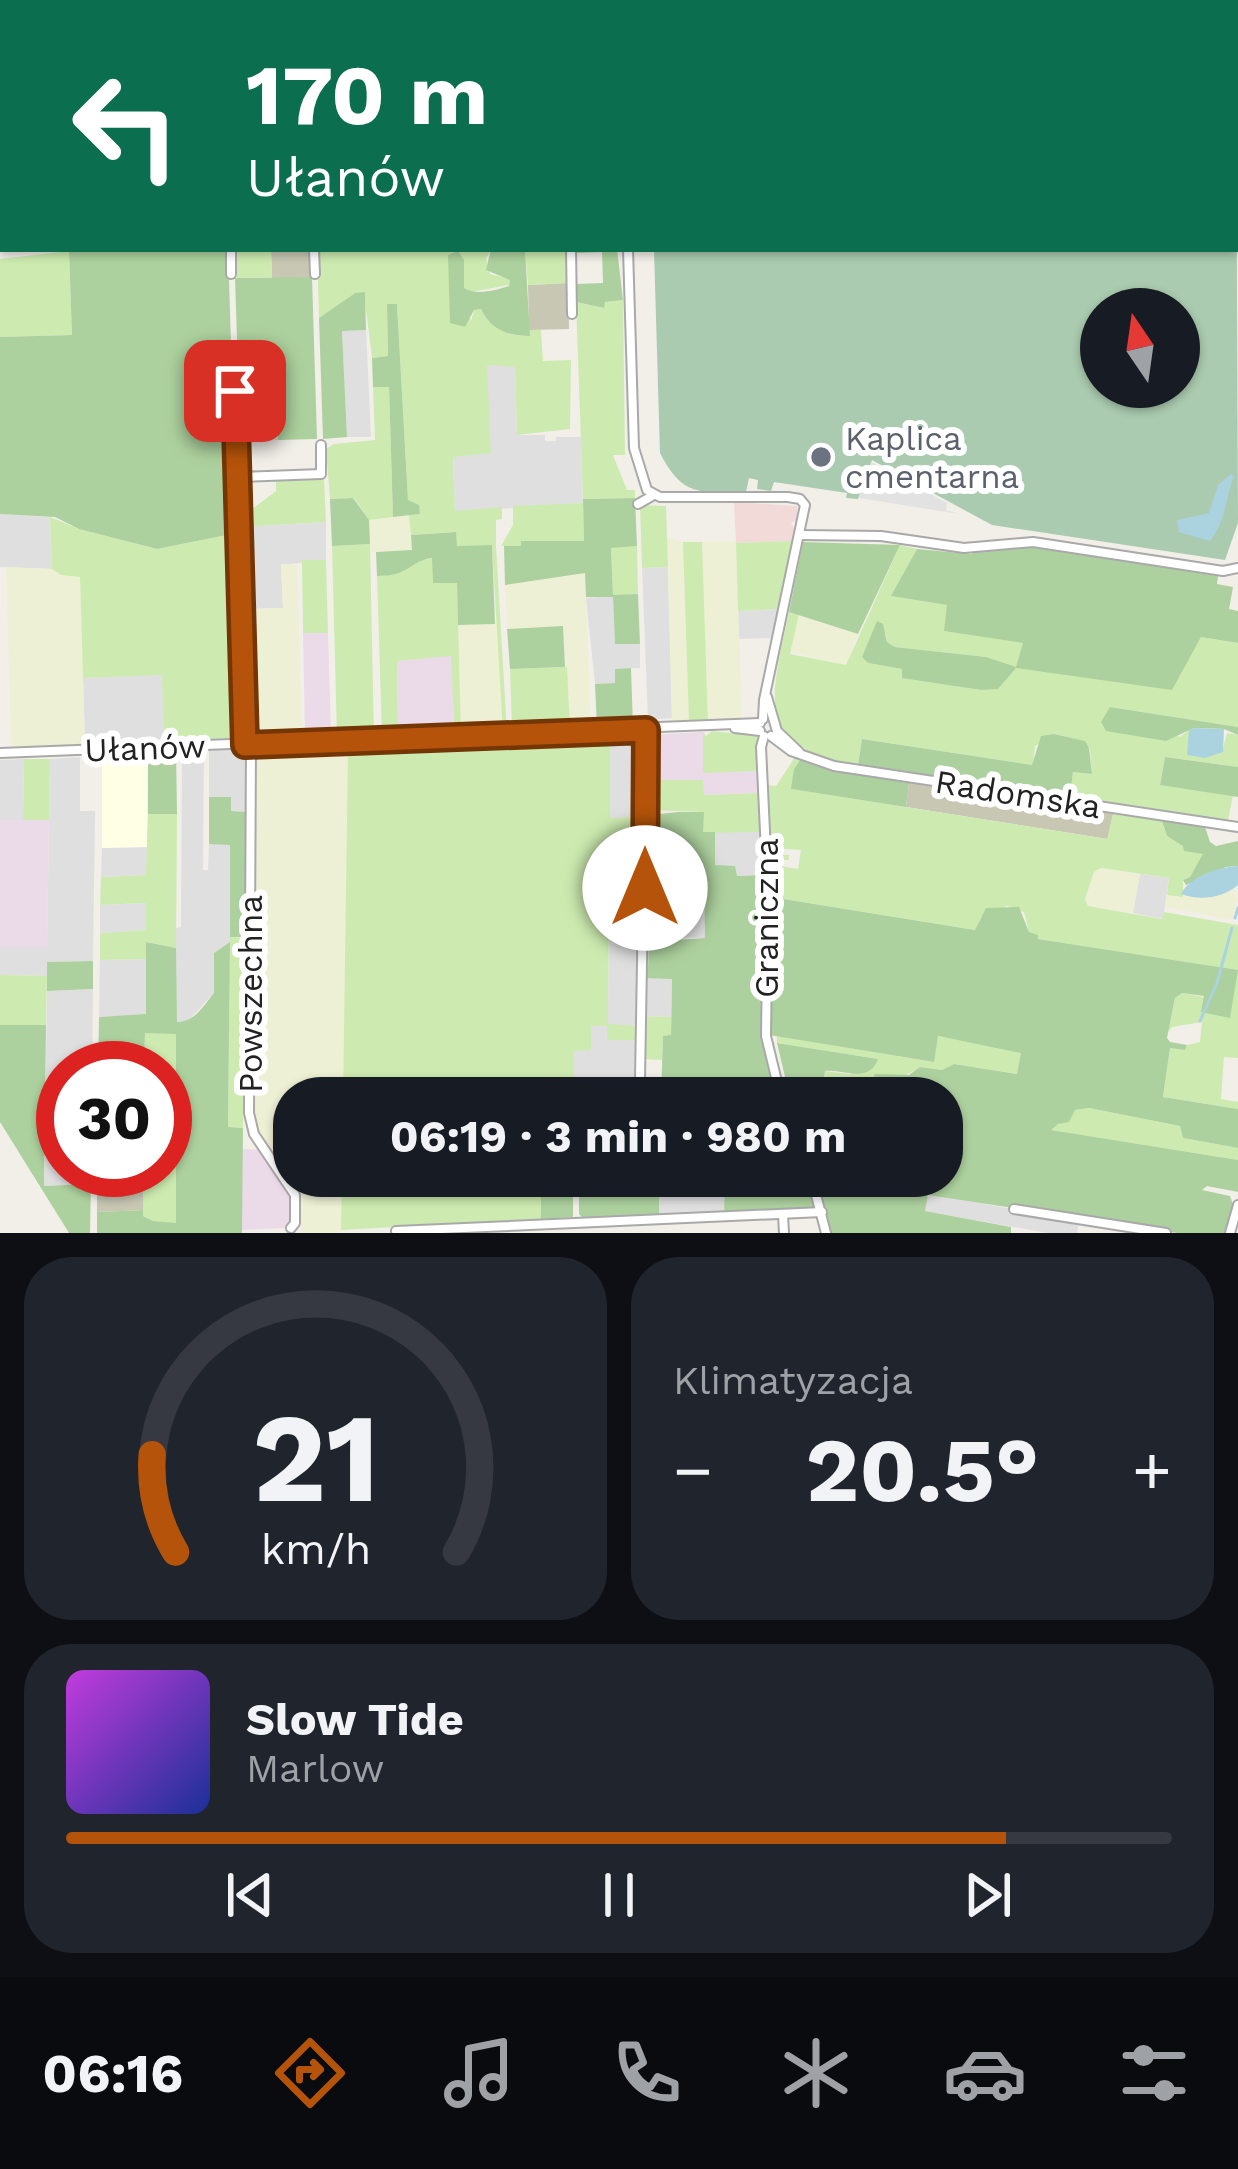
<!DOCTYPE html>
<html lang="pl">
<head>
<meta charset="utf-8">
<style>
	:root { --surface:#171b24; --page:#20242c; --text:#f1f3f6; --muted:#9ea1a6; --line:#363941; --accent:#b45309 }
	body { margin:0; font-family:"Work Sans",sans-serif; background:var(--page); color:var(--text); height:100vh; display:flex; flex-direction:column; font-size:45px; white-space:nowrap }
	* { box-sizing:border-box; margin:0 }
	p { font-size:39px; color:var(--muted) }
	.icon { flex:none; width:66px; height:66px; fill:none; stroke:currentColor; stroke-width:2; stroke-linecap:round; stroke-linejoin:round }
	.map { position:relative; height:1233px; overflow:hidden }
	.panel { display:flex; flex-direction:column; gap:24px; padding:24px; background:#0d0f14; flex:1 }
	.panel>* { flex:none }
	.guide { position:absolute; left:0px; top:0px; width:1239px; height:252px; box-shadow:0 3px 9px #0004; background:#0b6e4f; color:#fff; overflow:hidden }
	.needle { width:78px; rotate:347deg }
	.tools { position:absolute; left:1080px; top:288px; display:grid; gap:24px }
	.tools a { display:grid; place-items:center; width:120px; height:120px; border-radius:50%; background:var(--surface); box-shadow:0 3px 9px #0004; font-size:60px }
	.speed { position:absolute; left:36px; top:1041px; display:flex; gap:24px; font-size:60px; font-weight:700; text-align:center }
	.speed>* { display:grid; place-content:center; width:156px; height:156px; border-radius:50%; background:var(--surface); box-shadow:0 3px 9px #0004; line-height:1 }
	.speed .limit { border:18px solid #d22; background:#fff; color:#111 }
	.pin { position:absolute; display:grid; place-items:center; width:102px; height:102px; color:#fff; margin:-51px; border-radius:24px; box-shadow:0 6px 18px #0006 }
	.me { position:absolute; width:132px; margin:-66px; rotate:0deg; stroke-linejoin:round; filter:drop-shadow(0 0 9px #0008) }
	.turn { display:flex; align-items:center; gap:42px; height:252px; padding:0 48px; font-size:54px }
	.turn .icon { width:156px; height:156px; stroke-width:2.5 }
	.turn b { display:block; font-size:84px; line-height:102px }
	.big { font-size:90px; font-weight:700; line-height:1.1 }
	.panel .tile { flex:1; display:flex; flex-direction:column; justify-content:center; gap:18px; min-width:0; padding:0 42px; border-radius:48px; background:var(--page) }
	.panel .dial { align-items:center; gap:0 }
	.dial svg { height:312px; overflow:visible; fill:none; stroke:var(--line); stroke-width:7; stroke-linecap:round; text-anchor:middle }
	.dial text { fill:var(--text); stroke:none }
	.song { display:flex; align-items:center; gap:36px }
	.cover { width:144px; height:144px; border-radius:18px; background:linear-gradient(135deg,hsl(290 70% 55%),hsl(230 70% 35%)) }
	.played { height:12px; border-radius:6px; background:linear-gradient(90deg,var(--accent) 85%,var(--line) 85%) }
	.keys { display:flex; justify-content:space-around; direction:ltr }
	.heat { display:flex; justify-content:space-between; align-items:center; font-size:66px; direction:ltr }
	.panel .tiles { flex:1; display:grid; gap:24px; grid-template-columns:1fr 1fr }
	.tile:last-child { grid-column:span 2 }
	.trip { position:absolute; left:273px; top:1077px; width:690px; height:120px; border-radius:48px; background:var(--surface); box-shadow:0 3px 9px #0004; font-weight:700; line-height:120px; text-align:center }
	.tab-bar { display:flex; height:192px; justify-content:space-around; align-items:center; background:#090b0e; color:var(--muted) }
	.tab-bar .icon { width:84px; height:84px }
	.tab-bar .active { color:var(--accent) }
	.tab-bar b { font-size:54px; color:var(--text) }
	.map>svg:first-child { display:block }
</style>
</head>
<body>
<div class="map">
<svg width="1238" height="1233" viewBox="0 0 1238 1233">
	<rect width="100%" height="100%" fill="#f2efe9"/>
	<g fill="#e0dfdf">
		<path d="M366 330 371 437H347L342 331Z"/>
		<path d="M486 365 515 366 517 435H545V441H556V437H581L583 503 455 512 453 456 490 452Z"/>
		<path d="M275 370 278 440 240 441 238 371Z"/>
		<path d="M0 514 50 517 52 569 0 567Z"/>
		<path d="M326 522V560L281 565 283 608 246 609 243 527Z"/>
		<path d="M668 567 672 718 648 720 642 568Z"/>
		<path d="M613 596 615 643 640 644V668L615 669 616 683 595 684 586 598Z"/>
		<path d="M778 609 772 638 739 639 738 611Z"/>
		<path d="M163 674 164 740 85 743 83 678Z"/>
		<path d="M640 736 643 740 642 817 610 818V737Z"/>
		<path d="M248 749 247 812 231 811V797H209V750Z"/>
		<path d="M204 750 203 870H208L209 844H230V942L214 953V993L187 1022H176V928L181 927 182 751Z"/>
		<path d="M80 757V811H95L93 961 48 962 47 976 0 975V947H47L50 759Z"/>
		<path d="M24 759 23 820H0V760Z"/>
		<path d="M715 832H762L765 875 736 876 715 865Z"/>
		<path d="M147 847V875L101 877 102 848Z"/>
		<path d="M609 873H642L639 1026 608 1025 607 1039 639 1040 638 1079H608V1098H574V1050H591V1026L608 1025Z"/>
		<path d="M1140 874 1169 878 1163 919 1133 913Z"/>
		<path d="M679 876 704 877 705 938 649 936 650 880H678Z"/>
		<path d="M147 903 146 930 100 933V905Z"/>
		<path d="M146 959V1015L99 1017 100 960Z"/>
		<path d="M644 978H672L671 1017 643 1016Z"/>
		<path d="M93 989 92 1068H63V1130L45 1131 47 991Z"/>
		<path d="M45 1158H63V1170H91V1184L44 1186Z"/>
		<path d="M640 1176H725L724 1214 659 1215V1188L640 1187Z"/>
		<path d="M928 1194 1079 1221 1077 1233H1048L925 1211Z"/>
	</g>
	<path fill="#f2dad9" d="M734 502 797 506V520L791 523 795 530 792 541 736 543Z"/>
	<g fill="#ebdbe8">
		<path d="M303 633H328L331 734 305 735Z"/>
		<path d="M452 655 454 722 398 728 397 661Z"/>
		<path d="M703 732 704 772 758 771 760 793 703 795V780H650L651 735Z"/>
		<path d="M0 820H49L47 947H0Z"/>
		<path d="M242 1149 259 1150 290 1197V1223L285 1228 242 1230Z"/>
	</g>
	<path fill="#ffffe5" d="M148 754 147 847 102 848V755Z"/>
	<g fill="#c7c7b4">
		<path d="M271 249H311L312 277 272 279Z"/>
		<path d="M568 283 569 329 529 330 528 285Z"/>
		<path d="M909 783 1113 814 1108 839 906 807Z"/>
		<path d="M97 1170H143V1210L97 1212Z"/>
	</g>
	<g fill="#eef0d5">
		<path d="M409 515 412 550 370 552 369 520Z"/>
		<path d="M667 538 683 542 689 723 672 724Z"/>
		<path d="M736 541 742 720 708 722 702 542Z"/>
		<path d="M281 564H297L302 731 298 737 276 738 274 734 251 737 246 609 283 608Z"/>
		<path d="M6 567 52 569 61 575 80 576 85 746 16 748 11 744Z"/>
		<path d="M585 572 591 728 570 729 563 627 507 629 505 585Z"/>
		<path d="M799 614 858 634 846 666 787 651Z"/>
		<path d="M498 623 503 732 461 733 458 625Z"/>
		<path d="M348 747 343 1098H294V1176H342L341 1232 301 1233V1192L255 1126 256 750Z"/>
		<path d="M1101 868 1140 874 1133 913 1088 906 1085 899 1094 871Z"/>
		<path d="M1234 889 1238 899 1232 920 1165 907 1167 895 1214 897Z"/>
	</g>
	<g fill="#cdebb0" fill-rule="evenodd">
		<path d="M234 249H271L272 277 235 278Z"/>
		<path d="M317 249H491L486 259 490 274 511 279 509 285 471 292 464 288 452 251 471 321 474 310 481 309C491 330 507 336 529 336V330H541L543 361 571 360 570 429 517 435 515 367 487 365 491 453 453 457 455 511 502 507V519L496 520V546L507 732H503L492 546H456L455 532 411 535 409 515 420 514 408 500 397 304 387 305 388 356 372 358 364 293H355L319 318Z"/>
		<path d="M525 249H567L568 283 528 285Z"/>
		<path d="M69 251 72 335 0 337V259Z"/>
		<path d="M623 300 625 455H613L627 490H635V498L583 499 576 302 603 308 604 302Z"/>
		<path d="M389 386 393 517 369 520 354 498 330 499 326 449 334 444 375 440 373 387Z"/>
		<path d="M324 478 326 522 243 527V516L276 491V479Z"/>
		<path d="M583 503 584 541H522V546H501L513 525V506Z"/>
		<path d="M640 505 666 506 668 567 642 568Z"/>
		<path d="M50 517 79 529 157 549 232 534 238 738 164 740 162 675 83 678 80 577 61 575 52 569Z"/>
		<path d="M792 541 778 609 738 611 736 543Z"/>
		<path d="M683 542H702L708 722 689 723Z"/>
		<path d="M370 544 374 736 337 737 332 546Z"/>
		<path d="M900 545 917 549 892 596 948 605 945 631 1024 643 1017 668 1195 647 1201 637 1238 643V727L1110 707 1180 737 1189 730 1190 735 1222 752 1227 733 1238 735V767L1165 757 1160 784 1233 796 1228 820 1070 796 1073 772 1092 774 1090 749 1084 741 1054 734 1035 746 1033 765 862 739 858 765C750 747 772 696 789 612L799 614 790 654 846 665ZM886 633 887 642 895 647 986 657 981 690 902 677 903 669 868 663Z"/>
		<path d="M637 546 638 594 613 596 611 547Z"/>
		<path d="M433 558 457 583 461 733 430 732V726L454 722 451 656 397 661 398 727H422V733L382 736 377 576C400 576 411 561 433 558Z"/>
		<path d="M302 560H326L328 633H303Z"/>
		<path d="M567 667 570 729 512 731 510 669Z"/>
		<path d="M712 731 757 736 758 771 703 773V732L706 736Z"/>
		<path d="M610 737V818L642 817V873H609L608 1024 639 1026V1040H607V1026H591V1050L574 1051V1098H343L348 747Z"/>
		<path d="M795 757 800 760 794 769 792 789 1107 839 1113 814 1162 821 1167 836 1204 854 1190 877 1183 880V897L1167 895 1169 878 1101 868 1094 872 1085 899 1088 906 1162 919 1164 912 1238 925V1058L1224 1057 1221 1099 1238 1102V1109L1163 1097 1170 1048 1185 1050 1187 1045 1200 1042 1202 1022 1172 1027 1168 1032 1175 998 1182 993 1204 997V1003L1237 970 1038 939 1029 932 1024 912 1007 906 981 917 976 930 771 897 769 854 789 855V860H781L780 866 798 869 801 850 769 848 766 785 776 786Z"/>
		<path d="M24 759H50L49 820H23Z"/>
		<path d="M650 780H703L704 795 760 793 762 832 703 833V812L650 810Z"/>
		<path d="M148 814H177L176 948 147 942 146 959 100 960V933L146 930V903L100 905 101 877 146 875Z"/>
		<path d="M230 937 245 938 243 1128 228 1127Z"/>
		<path d="M0 975 47 976 46 1025H0Z"/>
		<path d="M643 1016 671 1017V1036L663 1037 662 1060 642 1059Z"/>
		<path d="M145 1032 176 1033V1224L153 1221 143 1216V1170H165V1068H144Z"/>
		<path d="M777 1036 933 1062 937 1036 1021 1052 1018 1074 954 1064 942 1070 920 1067C906 1078 885 1079 867 1086L865 1098 821 1095 825 1071 850 1074 878 1059 777 1043Z"/>
		<path d="M1089 1108 1180 1126 1183 1138 1238 1148V1160L1050 1130 1075 1110Z"/>
		<path d="M342 1176H541V1219L341 1230Z"/>
	</g>
	<g fill="#add19e">
		<path d="M47 0H513L46 3Z"/>
		<path d="M83 249H228L237 533 157 549 79 529 55 517 0 514V337L72 335 69 251Z"/>
		<path d="M491 249H525L530 336C507 336 491 330 481 309L474 310 465 327 450 323 448 255 458 251 464 260V288C477 296 496 290 509 286L510 280 486 270Z"/>
		<path d="M575 249H617L623 300 605 302 604 308 576 302V284L603 283 602 252 575 253Z"/>
		<path d="M312 277 317 439 278 440 275 371H238L235 278Z"/>
		<path d="M365 292 366 330 342 331 347 437 323 439 319 318 355 293Z"/>
		<path d="M387 304H397L408 500 419 505 420 514 393 517 389 387H373L372 358 388 356Z"/>
		<path d="M353 498 369 520 370 544 332 546 330 499Z"/>
		<path d="M635 498 637 546 611 548 613 595 638 594 640 644H615L613 597H586L585 573 505 585 504 546H521V541H584L583 499Z"/>
		<path d="M456 532 457 546 492 545 495 624 458 625 457 583H433L432 558C407 562 411 576 377 576L376 552 412 550 411 535Z"/>
		<path d="M803 542 900 545 858 634 789 612Z"/>
		<path d="M1010 543 1218 576 1217 584 1233 587 1229 609 1238 611V643L1201 637 1172 690 1016 668 998 689 981 690 902 678V669L868 663 862 657 877 621 883 624 887 642 895 647 986 657 1016 667 1023 643 944 631 947 605 891 596 917 549 970 554Z"/>
		<path d="M563 626 565 667 510 669 507 629Z"/>
		<path d="M631 668 633 727 597 728 595 684 615 683V669Z"/>
		<path d="M1110 707 1238 727V735L1224 729 1194 728 1166 741 1106 731 1101 722Z"/>
		<path d="M1054 734 1085 741 1089 748 1092 774 1073 772 1070 796 858 765 862 739 1032 765 1041 736Z"/>
		<path d="M176 751 177 814H148V754Z"/>
		<path d="M1165 757 1238 767V797L1160 785Z"/>
		<path d="M800 760 825 769 909 783 906 807 791 789 794 769Z"/>
		<path d="M209 797H231V811L247 812 245 937H230V845L209 844Z"/>
		<path d="M678 812H704L703 832H715V865L735 866 737 876 765 875V1038L777 1098H661L663 1036 671 1035 672 979 644 978V970L648 969 649 942 705 938 704 877 679 876 678 845H650V815Z"/>
		<path d="M1162 821 1205 827 1210 842 1216 846 1238 841V866L1226 867 1186 885 1183 880 1190 877 1203 854 1184 851 1183 846 1167 836Z"/>
		<path d="M771 897 975 930 986 908 1019 907 1029 932 1038 935V939L1238 970 1230 1018 1201 1012 1204 996 1182 993 1175 998 1167 1038 1170 1042 1187 1045 1185 1050 1170 1048 1163 1097 1238 1109V1148L1183 1138 1180 1126 1089 1108 1075 1110 1069 1122 1058 1124 1051 1130 1238 1160V1192L1207 1186 1202 1190 1230 1196 1234 1207 1228 1233H1177L928 1195 925 1211 1011 1227V1233H829L818 1176H942V1098H865L875 1074 909 1075 920 1067 942 1070 954 1064 1017 1074 1021 1053 938 1036 934 1062 769 1035Z"/>
		<path d="M146 942 176 948 177 1022C195 1022 203 1006 214 993V953L230 942 228 1127 243 1128 242 1233H97V1212L143 1210V1216L153 1221 176 1223V1034L145 1033 144 1068H98L99 1017 146 1014Z"/>
		<path d="M93 961V989L47 991V962Z"/>
		<path d="M0 1025H46L44 1186 91 1184 90 1233H69L0 1122Z"/>
		<path d="M777 1043 878 1059C869 1084 845 1069 825 1071L821 1094 845 1098H790Z"/>
		<path d="M541 1176H573V1217L541 1219Z"/>
		<path d="M579 1176H640L641 1187H659V1215L582 1217 579 1214Z"/>
		<path d="M725 1176H809L817 1206 813 1211 724 1214Z"/>
	</g>
	<g fill="#aacbaf" fill-rule="evenodd">
		<path d="M646 0H1006L1018 3H646Z"/>
		<path d="M1236 58 1238 523 1225 560 992 525 872 460 858 499 846 498 847 493 774 482 771 491 757 489 758 480 749 478 746 492C700 492 683 498 660 453L654 249H1236ZM1101 309H1179V387H1101Z"/>
	</g>
	<path fill="#e2e2e2" d="M871 462 947 503 946 510 959 514 859 498Z"/>
	<g fill="#aad3df">
		<path d="M1231 474 1234 476C1225 499 1227 519 1210 541L1179 532 1177 520 1209 513 1218 485Z"/>
		<path d="M1194 728 1224 729 1223 752 1205 758 1187 755 1189 730Z"/>
		<path d="M1238 866V885C1223 898 1199 901 1181 894 1190 876 1219 867 1238 866Z"/>
	</g>
	<g fill="none" stroke-linecap="round" stroke-linejoin="round">
		<g stroke="#aad3df" stroke-width="3">
			<path d="M1235 918 1238 908"/>
			<path d="M1200 1021 1217 983 1232 928"/>
		</g>
		<g stroke="#a9a9a9" stroke-width="12">
			<g id="minor">
				<path d="M621 0V3"/>
				<path d="M0 213H3"/>
				<path d="M231 249V274"/>
				<path d="M314 249 315 274"/>
				<path d="M571 249 572 314"/>
				<path d="M628 249 634 448 647 490 660 497H788L800 499 805 505 764 700 763 719"/>
				<path d="M234 348 239 477 321 474V445"/>
				<path d="M239 477 245 745"/>
				<path d="M638 504 652 496"/>
				<path d="M800 535 881 536 964 548 1033 542 1223 571 1238 568"/>
				<path d="M767 697 777 731 799 752"/>
				<path d="M735 728 760 731"/>
				<path d="M764 736 761 747 768 895 766 1036 781 1098"/>
				<path d="M771 736 791 751 834 766 1238 827"/>
				<path d="M251 745 249 1113 254 1134 295 1195V1223L291 1228"/>
				<path d="M0 753 760 723"/>
				<path d="M640 1079 646 730"/>
				<path d="M811 1176 826 1233"/>
				<path d="M1014 1209 1166 1233"/>
				<path d="M783 1215 784 1233"/>
				<path d="M396 1231 822 1212"/>
				<path d="M1230 1233 1238 1205"/>
			</g>
		</g>
		<use href="#minor" stroke="#fff" stroke-width="8"/>
	</g>
	<g fill="none" stroke-linecap="round" stroke-linejoin="round">
		<g stroke="#753606" stroke-width="30">
			<path id="route" d="M235 391 245 745 646 730 645 888"/>
		</g>
		<use href="#route" stroke="#b45309" stroke-width="21"/>
	</g>
	<circle fill="#6b7280" stroke="#fff" stroke-width="4.5" cx="821" cy="457" r="12"/>
	<g text-anchor="middle" dominant-baseline="central" stroke-width="12" stroke-linejoin="round" paint-order="stroke">
		<g font-size="33" fill="#5b616d" stroke="#fff" text-anchor="start">
			<text x="845" y="438">Kaplica<tspan x="845" dy="38">cmentarna</tspan></text>
		</g>
		<g font-size="33" fill="#222" stroke="#fff">
			<text transform="translate(145 748) rotate(-2)">Ułanów</text>
			<text transform="translate(1018 794) rotate(9)">Radomska</text>
			<text transform="translate(766 918) rotate(-90)">Graniczna</text>
			<text transform="translate(250 994) rotate(-90)">Powszechna</text>
		</g>
	</g>
</svg>
<div class="tools">
<a><svg class="needle" viewBox="-14 -14 28 28"><path d="M0-13l5 13h-10z" fill="#e53935"/><path d="M0 13l5-13h-10z" fill="#9ea1a6"/></svg></a>
</div>
<div class="speed"><div class="limit">30</div></div>
<div class="pin" style="left:235px;top:391px;background:#d93025"><svg class="icon" aria-label="arrive" viewBox="0 0 24 24"><path d="M6 21V4h12l-3 4 3 4H6"/></svg></div>
<svg class="me" style="left:645px;top:888px" viewBox="-20 -20 40 40"><circle r="19" fill="#fff"/><path d="M0-13L10 11 0 6-10 11z" fill="#b45309"/></svg>
<div class="trip">06:19 · 3 min · 980 m</div>
<div class="guide">
<div class="turn"><svg class="icon" aria-label="left" viewBox="0 0 24 24"><path d="M17 20v-9H6M10 6l-5 5 5 5"/></svg><div><b>170 m</b>Ułanów</div></div>
</div>
</div>
<section class="panel">
<div class="tiles">
<div class="tile dial"><svg viewBox="0 0 100 80">
<path d="M14 69A42 42 0 1 1 86 69"/>
<path d="M14 69A42 42 0 0 1 8 44" stroke="#b45309"/>
<text x="50" y="56" font-size="32" font-weight="700">21</text>
<text x="50" y="72" font-size="11">km/h</text>
</svg></div>
<div class="tile"><p>Klimatyzacja</p>
<div class="heat"><a>−</a><b class="big">20.5°</b><a>+</a></div>
</div>
<div class="tile">
<div class="song"><i class="cover"></i><div><b>Slow Tide</b><p>Marlow</p></div></div>
<div class="played"></div>
<div class="keys"><svg class="icon" aria-label="previous" viewBox="0 0 24 24"><path d="M18 5L8 12l10 7zM5 5v14"/></svg><svg class="icon" aria-label="pause" viewBox="0 0 24 24"><path d="M8 5v14M16 5v14"/></svg><svg class="icon" aria-label="next" viewBox="0 0 24 24"><path d="M6 5l10 7-10 7zM19 5v14"/></svg></div>
</div>
</div>
</section>
<nav class="tab-bar">
<b>06:16</b>
<svg class="icon active" aria-label="directions" viewBox="0 0 24 24"><path d="M12 3l9 9-9 9-9-9zM9 14v-3h6M13 9l2 2-2 2"/></svg>
<svg class="icon" aria-label="music" viewBox="0 0 24 24"><path d="M9 18V5l10-2v13"/><circle cx="6" cy="18" r="3"/><circle cx="16" cy="16" r="3"/></svg>
<svg class="icon" aria-label="phone" viewBox="0 0 24 24"><path d="M5 4h4l2 5-3 2q2 4 5 5l2-3 5 2v4C11 20 4 13 5 4z"/></svg>
<svg class="icon" aria-label="climate" viewBox="0 0 24 24"><path d="M12 3v18M4 7l16 10M4 17L20 7"/></svg>
<svg class="icon" aria-label="car" viewBox="0 0 24 24"><path d="M5 17H2v-5l4-1 3-4h7l3 4 3 1v5h-3M9 17h6M6 11h13"/><circle cx="7" cy="17" r="2"/><circle cx="17" cy="17" r="2"/></svg>
<svg class="icon" aria-label="filters" viewBox="0 0 24 24"><path d="M4 7h16M4 17h16"/><circle cx="9" cy="7" r="2"/><circle cx="15" cy="17" r="2"/></svg>
</nav>
</body>
</html>
